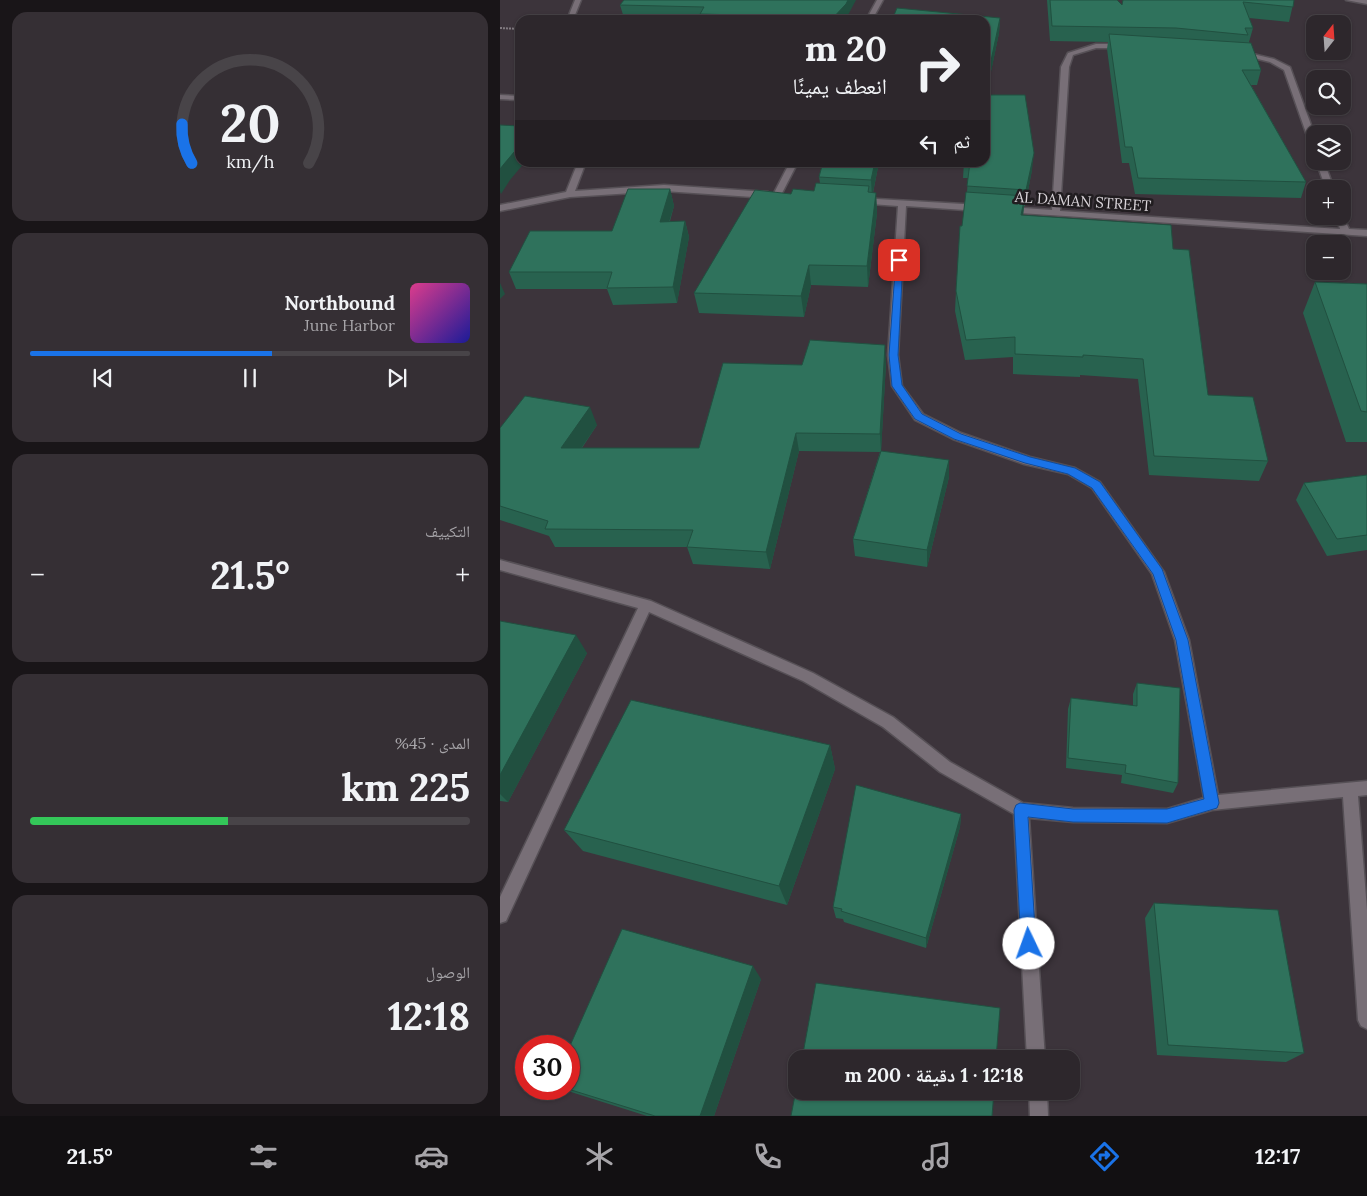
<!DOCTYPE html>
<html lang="ar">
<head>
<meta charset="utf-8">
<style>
	:root { --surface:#2d272c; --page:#352f34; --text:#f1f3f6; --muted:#a7a5a9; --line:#484448; --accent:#1a73e8 }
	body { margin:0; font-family:Lora,"Noto Naskh Arabic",serif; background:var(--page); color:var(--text); direction:rtl; height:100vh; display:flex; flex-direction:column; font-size:19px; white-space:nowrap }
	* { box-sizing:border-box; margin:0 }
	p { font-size:16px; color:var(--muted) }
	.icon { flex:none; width:28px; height:28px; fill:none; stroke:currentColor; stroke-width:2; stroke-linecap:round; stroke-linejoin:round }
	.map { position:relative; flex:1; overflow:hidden; direction:ltr }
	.side { display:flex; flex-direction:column; gap:12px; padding:12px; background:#191518; width:500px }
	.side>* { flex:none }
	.top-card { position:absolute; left:15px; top:15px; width:475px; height:152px; border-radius:15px; box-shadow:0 1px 4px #0004,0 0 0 1px var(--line); direction:rtl; background:#2d272c; color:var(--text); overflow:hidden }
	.needle { width:32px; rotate:17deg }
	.tools { position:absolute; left:806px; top:15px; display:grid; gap:10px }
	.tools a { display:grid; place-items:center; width:45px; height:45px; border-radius:10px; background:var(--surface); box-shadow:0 1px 4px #0004,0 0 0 1px var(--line); font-size:25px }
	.speed { position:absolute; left:15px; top:1035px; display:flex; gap:10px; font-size:25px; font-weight:700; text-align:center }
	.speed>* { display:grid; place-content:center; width:65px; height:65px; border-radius:50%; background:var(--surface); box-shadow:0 1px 4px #0004,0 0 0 1px var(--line); line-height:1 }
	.speed .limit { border:8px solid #d22; background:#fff; color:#111 }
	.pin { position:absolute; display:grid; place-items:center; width:42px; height:42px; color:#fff; margin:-21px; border-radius:10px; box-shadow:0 2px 8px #0006 }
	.me { position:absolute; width:55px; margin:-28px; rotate:357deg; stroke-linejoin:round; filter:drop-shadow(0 0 4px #0008) }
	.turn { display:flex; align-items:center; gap:18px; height:105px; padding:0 20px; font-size:22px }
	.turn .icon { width:65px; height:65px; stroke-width:2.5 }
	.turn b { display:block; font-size:35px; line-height:42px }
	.then { display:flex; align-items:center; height:48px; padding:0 20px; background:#0003; gap:10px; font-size:19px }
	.big { font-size:38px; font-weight:700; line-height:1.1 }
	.side .card { flex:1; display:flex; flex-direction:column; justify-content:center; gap:8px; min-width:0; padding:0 18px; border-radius:15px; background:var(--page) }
	.side .dial { align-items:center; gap:0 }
	.dial svg { height:130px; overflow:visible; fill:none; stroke:var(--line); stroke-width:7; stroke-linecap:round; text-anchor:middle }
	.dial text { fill:var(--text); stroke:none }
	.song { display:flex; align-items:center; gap:15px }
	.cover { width:60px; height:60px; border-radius:8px; background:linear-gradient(135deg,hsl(330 70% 55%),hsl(240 70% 35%)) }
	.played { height:5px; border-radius:2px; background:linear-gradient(90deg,var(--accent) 55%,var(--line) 55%) }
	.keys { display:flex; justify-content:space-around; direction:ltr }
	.heat { display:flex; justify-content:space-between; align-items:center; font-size:28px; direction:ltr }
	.charge { height:8px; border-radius:4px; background:linear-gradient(90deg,#34c759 45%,var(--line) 0) }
	.trip { position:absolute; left:288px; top:1050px; width:292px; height:50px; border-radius:15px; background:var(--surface); box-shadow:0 1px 4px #0004,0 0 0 1px var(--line); font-weight:700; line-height:50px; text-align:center; direction:rtl }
	.tabs { display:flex; height:80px; justify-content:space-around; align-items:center; background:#121012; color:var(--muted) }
	.tabs .icon { width:35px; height:35px }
	.tabs .on { color:var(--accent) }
	.tabs b { font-size:22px; color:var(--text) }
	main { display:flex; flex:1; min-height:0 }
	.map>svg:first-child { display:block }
</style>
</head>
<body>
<main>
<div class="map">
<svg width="867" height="1116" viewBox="0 0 867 1116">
	<rect width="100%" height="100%" fill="#3c343b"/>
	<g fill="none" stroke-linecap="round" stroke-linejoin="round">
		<g stroke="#565056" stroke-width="3">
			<g id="minor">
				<path d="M75 0H81L73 20H67Z"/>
				<path d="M377 0H383L372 20H366Z"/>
				<path d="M846 0H867V4Z"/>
				<path d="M596 44H623L626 46 623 48H596L573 55 569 67 560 211 840 229 836 216H842V214L849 229 867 230V236L505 212 504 210 508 207 552 210 561 67 568 53Z"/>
				<path d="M740 51 774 59 790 67 815 136V149L811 147 784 70 770 62 738 54 737 53Z"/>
				<path d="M0 95 20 96V100L0 99Z"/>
				<path d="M816 161H824L834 189H826Z"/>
				<path d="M78 162H86L75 191 164 185 268 192 272 195 268 198 164 191 70 197 0 211V205L66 192Z"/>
				<path d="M290 162H298L280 197H274L273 195Z"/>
				<path d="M360 198 480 205 484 208 480 211 406 206 398 355 402 386 423 414 461 433 530 457 575 468 600 482 664 572 689 640 718 795 867 781V795L858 796 867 910V1029L861 1026 858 1020 843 797 712 810 667 823 573 822 529 818 545 1059H527L514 814 440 772 383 727 303 681 149 612 6 921 0 923V897L138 608 0 570V560L151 601 313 673 393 717 450 762 523 803 573 808 667 809 704 798 675 640 652 574 592 488 568 474 524 464 453 439 415 420 392 386 388 355 398 206 357 203 356 201Z"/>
				<path d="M529 1091H547L548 1116H530Z"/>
			</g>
		</g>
		<path stroke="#827b81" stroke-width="2" stroke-dasharray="2 1" stroke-linecap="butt" d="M0 28 20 29"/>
		<use href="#minor" fill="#786f77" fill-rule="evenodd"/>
	</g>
	<g fill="#28624f">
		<path d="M124 0 347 17 344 20H182L124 18 120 5Z"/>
		<path d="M547 0H617L622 5 794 0 789 22 749 18 753 28 749 42 761 70 757 85H751L806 182 801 198 635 194 629 163H622L607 49 608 42 550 41Z"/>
		<path d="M500 18 499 33 486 95 532 170 525 206H524L523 215 673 249 708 395 768 461 759 481 649 475 638 379 580 375V377L513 374V357L465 360 455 311 456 291 462 226 467 192 468 178H463L464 162H485V20Z"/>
		<path d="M323 162H379L373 193H376L377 213 368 287 311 285 304 317 199 313 194 293 291 194 314 191 320 183 319 177Z"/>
		<path d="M170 189 174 206 170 221H185L189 237 177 303 113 305 107 289H16L9 272 112 231Z"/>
		<path d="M815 282 867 284V442H846L803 313Z"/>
		<path d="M386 363 381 451 449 477 427 567 355 556 353 539 380 452 299 451 270 569 193 564 187 547H55L49 536 0 520V428L97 425 82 448H199L302 365Z"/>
		<path d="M867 475V550L827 556 796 500 804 483Z"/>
		<path d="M0 621 87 653 8 802 0 801Z"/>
		<path d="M637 683 678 783 673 793 621 783 622 775 566 768 568 709 571 698 633 706V694Z"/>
		<path d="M330 745 335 769 287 905 83 851 64 830Z"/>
		<path d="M461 814 460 827 426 948 344 922 343 919 336 918 333 907Z"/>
		<path d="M654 903 804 1053 786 1062 657 1055 645 918Z"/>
		<path d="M261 979 214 1116H147L71 1092 64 1089H69Z"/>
	</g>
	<g fill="#215040">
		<path d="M348 0H356L347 17 344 20H331Z"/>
		<path d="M500 18 499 33 485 101V89Z"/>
		<path d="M20 145V162H25L10 180 1 194 0 191V169L4 164Z"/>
		<path d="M534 153 532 170 525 206 526 190Z"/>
		<path d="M375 162H379L372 197 371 180Z"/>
		<path d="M170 189 174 206 164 238 160 222Z"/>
		<path d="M376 193 377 213 368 287 367 266Z"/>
		<path d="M525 196 523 216 521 215Z"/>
		<path d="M185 221 189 237 177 303 173 287Z"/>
		<path d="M309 265 311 285 304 317 301 296Z"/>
		<path d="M0 283 5 294 0 299Z"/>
		<path d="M385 345 386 363 381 452 380 434Z"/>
		<path d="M90 407 97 425 69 466 61 448Z"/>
		<path d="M296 433 299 451 270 569 266 552Z"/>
		<path d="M449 460V477L427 567V550Z"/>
		<path d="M76 635 87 653 8 802 0 794V775Z"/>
		<path d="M330 745 335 769 287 905 279 886Z"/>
		<path d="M461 814 460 827 426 948V938Z"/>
		<path d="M253 966 261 979 214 1116H200Z"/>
	</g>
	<g fill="#2f725c" stroke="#215040">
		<path d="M124 0H348L346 4 331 20H233L238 15 200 14 204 7 120 5Z"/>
		<path d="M550 0H617L622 5 623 0H794L793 7 743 2 753 28H745L748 35 676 28 552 26Z"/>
		<path d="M397 8 500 18 485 89V20H392Z"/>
		<path d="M609 34 751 43 761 70H742L806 182 638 178 632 147H625Z"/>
		<path d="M485 95H525L534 153 526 190 467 186 470 162H485Z"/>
		<path d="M0 125 20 126V145L4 164 0 169Z"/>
		<path d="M323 162H375L371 180 319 177Z"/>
		<path d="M316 183 369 186 368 192 376 193 367 266 309 265 301 296 194 293 255 190 291 194 293 189 314 191Z"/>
		<path d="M128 189H170L160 222 185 221 173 287 107 288 112 272H9L30 231H112Z"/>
		<path d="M466 192 525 196 521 215 671 225 673 249 689 250 708 395 753 397 768 461 654 456 643 359 583 355V357L515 354V337L466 340 456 291 460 226H462Z"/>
		<path d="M815 282 867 284V412L861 411Z"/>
		<path d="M310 340 385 345 380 434 296 433 266 552 187 547 193 530 45 529 48 521 0 506V428L25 396 90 407 61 448H199L223 363 302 365Z"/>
		<path d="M381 451 449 460 427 550 353 539Z"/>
		<path d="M867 475V535L837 539 804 483Z"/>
		<path d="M0 621 76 635 0 775Z"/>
		<path d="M637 683 680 688 678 783 625 773 626 765 568 758 571 698 637 706Z"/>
		<path d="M131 700 330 745 279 886 64 830Z"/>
		<path d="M356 785 461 814 426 938 341 911 342 909 333 907Z"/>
		<path d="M654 903 778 910 804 1053 668 1045Z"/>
		<path d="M122 929 253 966 200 1116H155L68 1089 69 1048Z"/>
		<path d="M316 983 500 1008 496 1059H302Z"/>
		<path d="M296 1090V1091H494L492 1116H291Z"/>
	</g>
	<path fill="#1a73e8" stroke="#114b97" d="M396 258 403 260 398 355 402 385 422 414 461 434 530 457 575 468 600 482 662 569 688 640 719 803 717 808 667 823 573 822 528 817 536 944 534 949 529 951 523 949 521 944 514 810 516 805 520 803 573 809H667L704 799 676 640 653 574 592 488 568 474 525 463 454 439 415 419 392 386 389 355Z"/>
	<g text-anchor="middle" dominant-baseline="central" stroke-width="5" stroke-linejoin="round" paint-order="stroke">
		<g font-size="15" fill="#dad5da" stroke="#211d20">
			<text transform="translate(583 201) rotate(4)">AL DAMAN STREET</text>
		</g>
	</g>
</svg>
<div class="tools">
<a><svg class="needle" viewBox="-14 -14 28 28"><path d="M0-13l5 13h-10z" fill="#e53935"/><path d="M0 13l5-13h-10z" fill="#a7a5a9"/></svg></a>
<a><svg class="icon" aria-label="search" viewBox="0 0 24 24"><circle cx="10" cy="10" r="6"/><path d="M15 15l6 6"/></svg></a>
<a><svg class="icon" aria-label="layers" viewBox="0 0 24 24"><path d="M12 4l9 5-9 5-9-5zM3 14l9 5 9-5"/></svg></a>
<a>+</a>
<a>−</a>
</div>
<div class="speed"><div class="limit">30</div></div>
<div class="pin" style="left:399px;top:260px;background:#d93025"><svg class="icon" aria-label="arrive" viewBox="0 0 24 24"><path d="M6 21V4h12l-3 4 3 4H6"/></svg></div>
<svg class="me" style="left:529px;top:944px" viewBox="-20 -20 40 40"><circle r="19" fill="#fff"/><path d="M0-13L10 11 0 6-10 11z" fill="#1a73e8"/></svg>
<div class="trip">12:18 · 1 دقيقة · 200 m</div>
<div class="top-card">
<div class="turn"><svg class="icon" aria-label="right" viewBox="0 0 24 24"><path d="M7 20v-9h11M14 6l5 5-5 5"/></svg><div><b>20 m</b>انعطف يمينًا</div></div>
<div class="then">ثم<svg class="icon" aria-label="left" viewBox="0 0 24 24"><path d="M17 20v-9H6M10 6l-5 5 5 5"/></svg></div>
</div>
</div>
<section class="side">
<div class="card dial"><svg viewBox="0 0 100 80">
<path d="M14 69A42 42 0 1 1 86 69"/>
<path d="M14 69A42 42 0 0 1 8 45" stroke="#1a73e8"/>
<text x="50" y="56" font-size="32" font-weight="700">20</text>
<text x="50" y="72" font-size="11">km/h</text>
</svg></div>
<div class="card">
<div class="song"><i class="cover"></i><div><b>Northbound</b><p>June Harbor</p></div></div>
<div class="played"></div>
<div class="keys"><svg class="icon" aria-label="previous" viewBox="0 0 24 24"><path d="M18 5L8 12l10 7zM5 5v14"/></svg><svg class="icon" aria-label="pause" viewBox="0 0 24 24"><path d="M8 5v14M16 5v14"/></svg><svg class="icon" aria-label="next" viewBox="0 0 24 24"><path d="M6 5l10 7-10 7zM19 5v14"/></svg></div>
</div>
<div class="card"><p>التكييف</p>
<div class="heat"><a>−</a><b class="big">21.5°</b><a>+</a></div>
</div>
<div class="card"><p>المدى · 45%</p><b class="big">225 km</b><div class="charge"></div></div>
<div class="card"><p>الوصول</p><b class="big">12:18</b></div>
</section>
</main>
<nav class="tabs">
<b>12:17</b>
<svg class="icon on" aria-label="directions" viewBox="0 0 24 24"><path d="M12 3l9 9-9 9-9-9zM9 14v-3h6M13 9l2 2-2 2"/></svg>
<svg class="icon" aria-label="music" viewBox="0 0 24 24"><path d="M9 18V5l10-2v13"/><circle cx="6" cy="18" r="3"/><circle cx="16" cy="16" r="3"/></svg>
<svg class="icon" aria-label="phone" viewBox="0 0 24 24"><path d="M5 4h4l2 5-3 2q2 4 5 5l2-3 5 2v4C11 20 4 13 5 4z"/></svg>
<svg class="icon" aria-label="climate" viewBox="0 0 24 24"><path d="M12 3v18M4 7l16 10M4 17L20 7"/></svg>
<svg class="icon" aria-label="car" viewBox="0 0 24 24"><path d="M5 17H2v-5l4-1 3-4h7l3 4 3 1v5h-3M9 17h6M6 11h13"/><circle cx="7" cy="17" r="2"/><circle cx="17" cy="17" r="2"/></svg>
<svg class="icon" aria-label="filters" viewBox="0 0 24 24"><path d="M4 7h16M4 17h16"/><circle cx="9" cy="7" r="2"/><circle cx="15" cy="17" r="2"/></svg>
<b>21.5°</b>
</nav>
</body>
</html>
